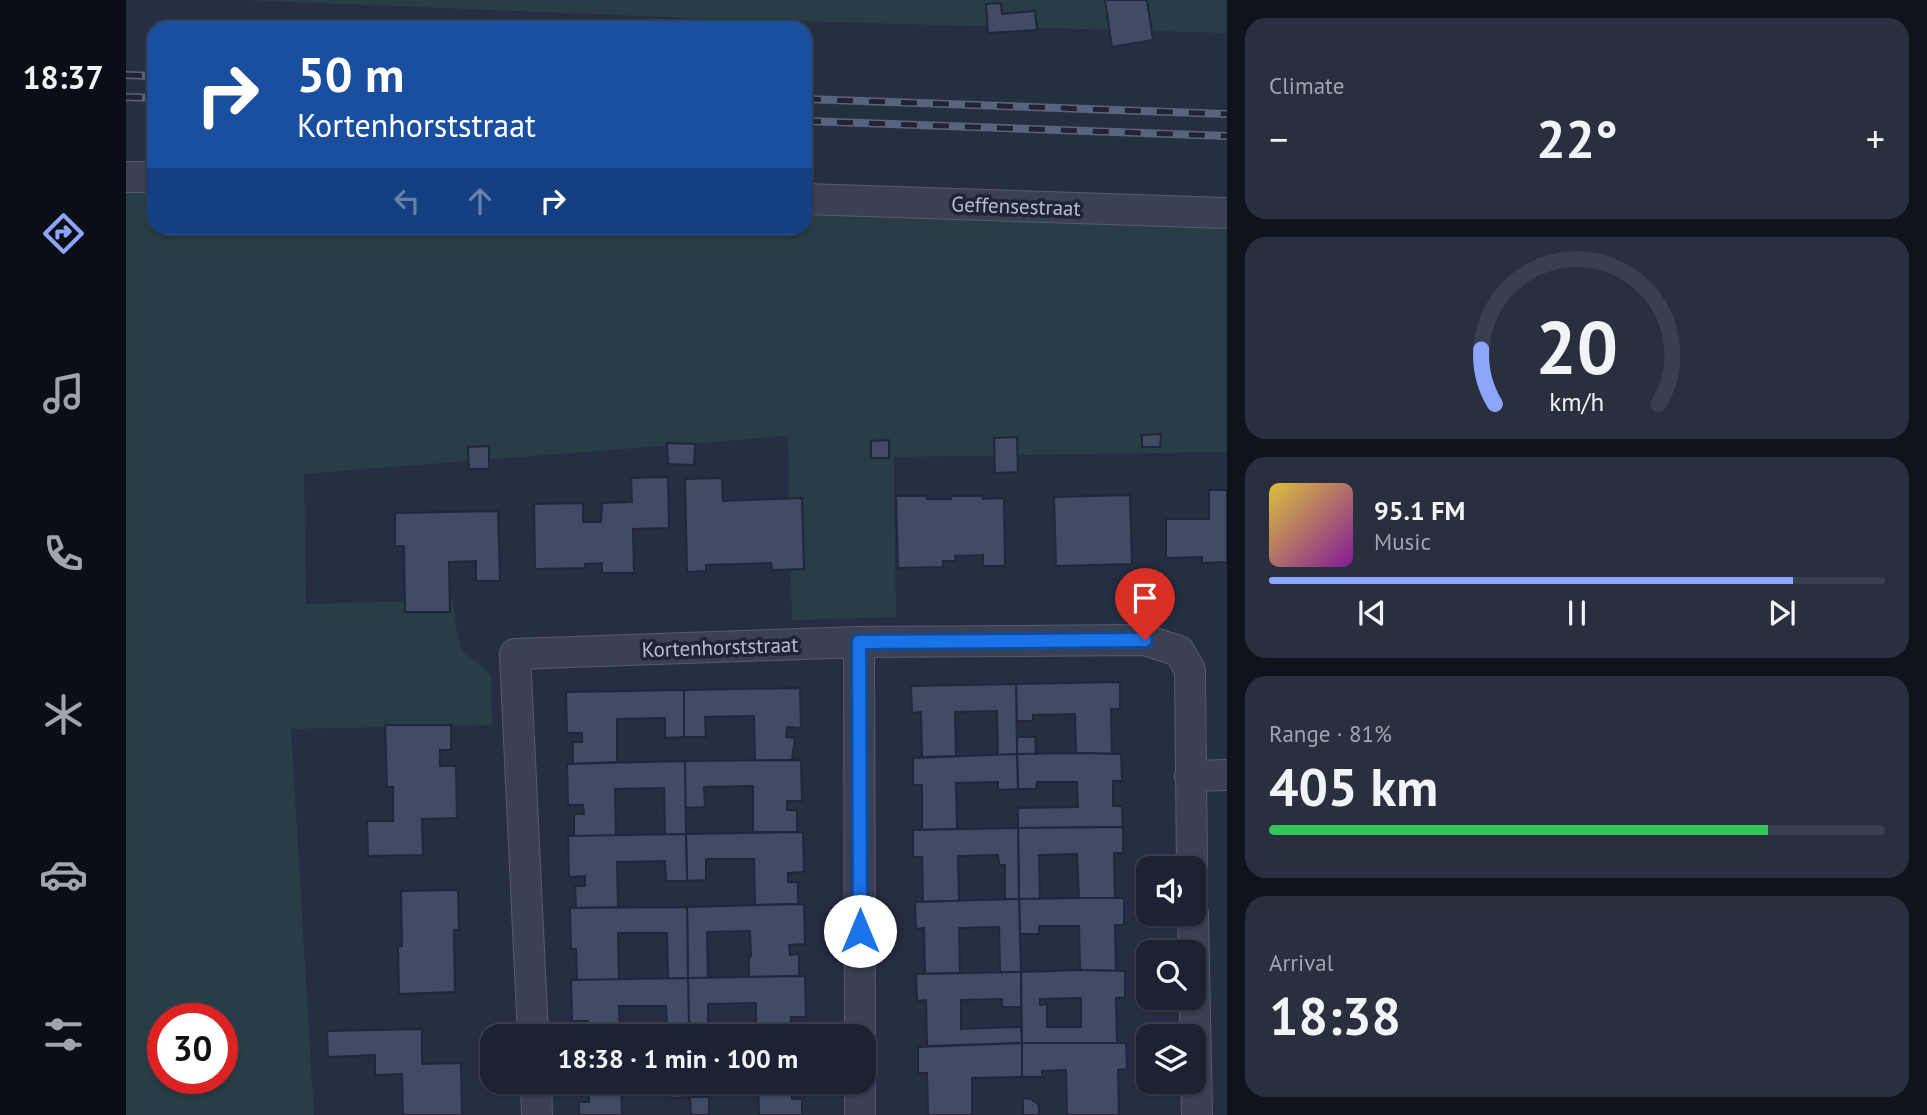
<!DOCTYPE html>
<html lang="en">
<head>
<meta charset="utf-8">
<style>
	:root { --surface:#1c2233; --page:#292f3f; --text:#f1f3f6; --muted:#a0a4ac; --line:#3a3f4e; --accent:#8da6fd }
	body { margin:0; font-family:"PT Sans",sans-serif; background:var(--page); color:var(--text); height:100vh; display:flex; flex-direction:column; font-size:26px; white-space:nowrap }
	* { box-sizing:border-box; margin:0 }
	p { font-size:23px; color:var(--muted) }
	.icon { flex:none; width:38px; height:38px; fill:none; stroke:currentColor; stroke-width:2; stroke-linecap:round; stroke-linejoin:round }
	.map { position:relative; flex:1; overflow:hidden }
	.drawer { display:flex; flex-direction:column; gap:18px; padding:18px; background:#0f131c; width:700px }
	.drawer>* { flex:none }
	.hud { position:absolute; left:21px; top:21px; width:665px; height:214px; border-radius:21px; box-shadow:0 2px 5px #0004,0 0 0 2px var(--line); background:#1a4fa0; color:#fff; overflow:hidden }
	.fabs { position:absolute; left:1010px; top:856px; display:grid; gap:14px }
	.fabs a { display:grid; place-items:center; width:70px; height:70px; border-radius:14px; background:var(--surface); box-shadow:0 2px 5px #0004,0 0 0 2px var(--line); font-size:35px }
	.speed { position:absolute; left:21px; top:1003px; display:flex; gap:14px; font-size:35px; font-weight:700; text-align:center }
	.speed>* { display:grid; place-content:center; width:91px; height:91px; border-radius:50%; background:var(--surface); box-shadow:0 2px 5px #0004,0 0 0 2px var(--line); line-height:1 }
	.speed .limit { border:10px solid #d22; background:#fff; color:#111 }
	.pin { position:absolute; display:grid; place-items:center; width:60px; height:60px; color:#fff; margin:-72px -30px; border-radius:50% 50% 50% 0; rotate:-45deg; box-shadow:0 0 7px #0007 }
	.pin .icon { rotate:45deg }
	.me { position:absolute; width:77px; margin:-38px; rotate:0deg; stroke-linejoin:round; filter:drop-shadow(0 0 5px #0008) }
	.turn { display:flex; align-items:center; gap:24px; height:147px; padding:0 35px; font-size:32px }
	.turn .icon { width:91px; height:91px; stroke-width:2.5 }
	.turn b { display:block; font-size:49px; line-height:60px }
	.lanes { display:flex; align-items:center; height:66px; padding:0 35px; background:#0003; justify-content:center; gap:35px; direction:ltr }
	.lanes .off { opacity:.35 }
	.big { font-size:52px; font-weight:600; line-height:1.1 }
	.drawer .card { flex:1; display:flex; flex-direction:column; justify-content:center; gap:10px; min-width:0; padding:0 24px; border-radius:21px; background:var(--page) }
	.drawer .dial { align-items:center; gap:0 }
	.dial svg { height:182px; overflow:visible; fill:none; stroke:var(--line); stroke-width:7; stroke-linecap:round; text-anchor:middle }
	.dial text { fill:var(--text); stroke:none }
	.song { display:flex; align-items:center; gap:21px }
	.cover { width:84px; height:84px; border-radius:10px; background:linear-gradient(135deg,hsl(50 70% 55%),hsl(290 70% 35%)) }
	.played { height:7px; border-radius:4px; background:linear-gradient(90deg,var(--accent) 85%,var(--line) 85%) }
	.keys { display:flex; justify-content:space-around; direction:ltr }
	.heat { display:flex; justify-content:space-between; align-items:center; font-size:38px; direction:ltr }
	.charge { height:10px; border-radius:5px; background:linear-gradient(90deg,#34c759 81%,var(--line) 0) }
	.trip { position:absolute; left:354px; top:1024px; width:396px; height:70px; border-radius:21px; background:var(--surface); box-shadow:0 2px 5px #0004,0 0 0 2px var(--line); font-weight:600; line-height:70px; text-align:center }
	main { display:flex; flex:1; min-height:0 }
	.menu { display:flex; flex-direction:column; width:126px; justify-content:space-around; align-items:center; background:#0b0e14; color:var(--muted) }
	.menu .icon { width:49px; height:49px }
	.menu .on { color:var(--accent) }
	.menu b { font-size:32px; color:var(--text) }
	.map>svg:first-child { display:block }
</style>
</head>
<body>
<main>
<nav class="menu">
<b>18:37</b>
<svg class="icon on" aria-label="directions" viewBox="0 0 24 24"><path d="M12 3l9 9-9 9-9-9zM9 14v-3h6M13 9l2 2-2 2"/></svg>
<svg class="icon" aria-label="music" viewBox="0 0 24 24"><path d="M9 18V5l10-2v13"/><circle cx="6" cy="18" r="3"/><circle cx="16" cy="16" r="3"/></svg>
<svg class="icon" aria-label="phone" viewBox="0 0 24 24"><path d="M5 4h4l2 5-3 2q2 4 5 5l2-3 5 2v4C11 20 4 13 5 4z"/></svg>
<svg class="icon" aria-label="climate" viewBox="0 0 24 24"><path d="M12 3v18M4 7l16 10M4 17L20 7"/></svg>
<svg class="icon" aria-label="car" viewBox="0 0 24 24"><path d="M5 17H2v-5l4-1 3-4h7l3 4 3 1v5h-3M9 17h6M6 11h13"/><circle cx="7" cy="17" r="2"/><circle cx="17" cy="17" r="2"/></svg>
<svg class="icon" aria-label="filters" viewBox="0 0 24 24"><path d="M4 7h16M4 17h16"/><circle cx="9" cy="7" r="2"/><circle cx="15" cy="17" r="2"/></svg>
</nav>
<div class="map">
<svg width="1101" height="1115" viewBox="0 0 1101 1115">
	<rect width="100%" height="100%" fill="#262e44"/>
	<g fill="#283d45" fill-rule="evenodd">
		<path d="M118 0H1101V33L587 19Z"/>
		<path d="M0 190 28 191V228H679V212L1101 223V452L768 457 770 617 666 620 662 436 178 474 180 604 327 600 331 632 335 649 365 675 366 725 165 729 188 1115H0ZM37 1018H96V1078H37Z"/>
	</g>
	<g fill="#424b64" stroke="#21273b" stroke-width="2" fill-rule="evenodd">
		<path d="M979 0H1021L1027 40 986 47Z"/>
		<path d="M875 3 876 14 909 11 911 30 862 33 860 4Z"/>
		<path d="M1035 434 1034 447H1016V435Z"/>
		<path d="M891 437 892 472 869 473 868 438Z"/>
		<path d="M763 440V458H745V441Z"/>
		<path d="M541 443 569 444 568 465 542 464Z"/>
		<path d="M363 446V469H343L342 447Z"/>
		<path d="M542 477 543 528 507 529 508 573H476V563L459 564V568L409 569 408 504 457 503V522H475L476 503 506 502 505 478Z"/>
		<path d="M596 478 597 501 676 498 678 569 646 570 645 563 580 565V571L561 572 559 479Z"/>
		<path d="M1083 490H1101V562L1076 563V557L1040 558V519H1083Z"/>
		<path d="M1004 495 1006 564 930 566 928 497Z"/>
		<path d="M770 496H801V499H825V496H857V499L878 498 879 566H857V555L829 556 830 561H817V567L772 568Z"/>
		<path d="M372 511 374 581H350V561L323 562 324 612H279L278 546H269V513Z"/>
		<path d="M994 682V709H985L986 754 950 753 949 714 907 715V721H891L890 684Z"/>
		<path d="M890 684 891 754 872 756 871 711 829 712 830 756 796 757 795 712 786 713 785 686Z"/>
		<path d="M674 688 675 728 661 727 660 737 669 738 666 760 629 761 628 716 579 717 580 737H558V690Z"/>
		<path d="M558 690V737L539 738V718L491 719V762L447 764V742H456V733H441L440 692Z"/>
		<path d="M259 725H325V750H314V766H330L331 818 296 819 297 855 242 856 241 821H267V787H261Z"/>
		<path d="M891 737H909L910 755 891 754Z"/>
		<path d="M950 753 995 754 996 781H987V806H996L997 827 892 828V808L952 807 951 782H911L910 789H892L891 754Z"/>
		<path d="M891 754 892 789 872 790V782L830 783 831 829 796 830V785H787V758Z"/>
		<path d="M675 760 676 801H661V810H671V832H627V786L578 787 579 807 559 808V761Z"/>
		<path d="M559 761 560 834 539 835 538 788 489 789 490 836H448V814H458L457 805H442L441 764Z"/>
		<path d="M997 827V853H988L989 898H953L951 854 913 855 914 899H893L892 828Z"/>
		<path d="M892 828 893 899H879V865H873L872 855 832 856 833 901 797 902 796 857H787V830Z"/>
		<path d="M677 832 678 872 662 873V882H672V904L629 905 628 859H580V880L561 881 560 834Z"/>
		<path d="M560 834 561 881H540L539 861 491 862 492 907 450 908 449 886H459V876L443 877 442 836Z"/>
		<path d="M332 890 333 930H328L329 992 273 994 272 946H276L275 891Z"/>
		<path d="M953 898H998V925H989L990 971 954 970 953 926H913V934H894L893 899Z"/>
		<path d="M893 899 895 972H874L873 927 833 928 834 973 799 974 798 928 790 929 789 902Z"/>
		<path d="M678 904 679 944 663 945 664 955 673 954V976L623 977V955L625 956 624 931 581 932 582 978H562L561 907Z"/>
		<path d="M561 907 562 978 542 979 541 933H492L493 980H451L450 949H445L444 908Z"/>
		<path d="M954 970 999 971V998H990L991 1043H896L895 972ZM955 998V1027H921V1004L914 1005V999Z"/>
		<path d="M895 972V1007H876V999L835 1000V1029L895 1027 896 1043 801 1046 800 1000 791 1001 790 974Z"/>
		<path d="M679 976 680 1017H665V1026H674V1036H601V1025H630V1003L582 1004V1025L563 1026 562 978Z"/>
		<path d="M562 978 563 1026 541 1027 540 1006H493L494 1036H452V1030H462V1021H446L445 980Z"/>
		<path d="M296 1029V1064L335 1063 336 1115H277L276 1074 249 1075V1055L202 1057 201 1031Z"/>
		<path d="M896 1043V1077L846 1078V1115H802L801 1073H792V1047Z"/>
		<path d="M896 1043H1000L1001 1069 992 1070 993 1115H941L940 1070 916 1071V1077H896Z"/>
		<path d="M447 1082H495L496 1115H453V1102H463V1093L447 1094Z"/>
		<path d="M543 1082H564V1097L544 1098Z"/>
		<rect x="564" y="1082" width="19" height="15"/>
		<path d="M632 1082H681V1089H666V1099H676V1115H633Z"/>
		<path d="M564 1097H583V1115H565Z"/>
		<path d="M897 1098 905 1099 913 1105V1115H897Z"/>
	</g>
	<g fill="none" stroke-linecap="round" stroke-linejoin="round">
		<g stroke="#565c6e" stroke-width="32">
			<g id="minor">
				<path d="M0 177H28"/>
				<path d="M679 199 1101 213"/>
				<path d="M733 642 734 1036"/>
				<path d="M1064 776 1101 775"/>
				<path d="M1067 914 1071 1115"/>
				<path d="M407 1036 389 654 733 642 1019 640 1053 651 1064 670 1066 868"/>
				<path d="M410 1082 411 1115"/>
				<path d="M734 1082V1115"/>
			</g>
		</g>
		<use href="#minor" stroke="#3a4154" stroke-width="30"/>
		<g stroke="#5c647b" stroke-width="8">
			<g id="rail">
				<path d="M0 75 28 76"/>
				<path d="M0 97 28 98"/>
				<path d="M679 99 1101 114"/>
				<path d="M679 121 1101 136"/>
			</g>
		</g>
		<use href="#rail" stroke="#1f2539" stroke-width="5" stroke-dasharray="16" stroke-linecap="butt"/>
	</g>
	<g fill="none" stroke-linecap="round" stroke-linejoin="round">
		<g stroke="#114b97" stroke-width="18">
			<path id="route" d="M734 931 733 642 1019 640"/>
		</g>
		<use href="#route" stroke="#1a73e8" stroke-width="12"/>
	</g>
	<g text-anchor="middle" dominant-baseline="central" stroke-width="7" stroke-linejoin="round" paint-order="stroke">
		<g font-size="21" fill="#b8bdcd" stroke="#1f2539">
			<text transform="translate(890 206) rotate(2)">Geffensestraat</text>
			<text transform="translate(594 647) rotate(-2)">Kortenhorststraat</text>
		</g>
	</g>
</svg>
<div class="fabs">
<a><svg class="icon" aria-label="sound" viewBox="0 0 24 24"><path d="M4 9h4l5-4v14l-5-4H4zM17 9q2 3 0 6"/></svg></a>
<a><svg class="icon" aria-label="search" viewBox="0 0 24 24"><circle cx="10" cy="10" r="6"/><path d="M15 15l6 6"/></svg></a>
<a><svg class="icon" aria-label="layers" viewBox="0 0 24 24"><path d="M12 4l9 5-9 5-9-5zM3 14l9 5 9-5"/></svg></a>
</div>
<div class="speed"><div class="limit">30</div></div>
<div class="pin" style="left:1019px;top:640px;background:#d93025"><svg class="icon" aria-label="arrive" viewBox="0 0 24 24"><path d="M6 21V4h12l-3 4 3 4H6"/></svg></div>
<svg class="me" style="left:734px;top:931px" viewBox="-20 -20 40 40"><circle r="19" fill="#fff"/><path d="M0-13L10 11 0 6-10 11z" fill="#1a73e8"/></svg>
<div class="trip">18:38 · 1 min · 100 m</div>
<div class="hud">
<div class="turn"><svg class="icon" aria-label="right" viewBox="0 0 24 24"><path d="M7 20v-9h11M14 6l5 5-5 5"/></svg><div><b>50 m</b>Kortenhorststraat</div></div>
<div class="lanes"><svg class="icon off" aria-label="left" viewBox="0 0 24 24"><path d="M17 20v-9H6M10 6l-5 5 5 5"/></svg><svg class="icon off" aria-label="ahead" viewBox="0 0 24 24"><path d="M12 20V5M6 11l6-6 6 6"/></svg><svg class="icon" aria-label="right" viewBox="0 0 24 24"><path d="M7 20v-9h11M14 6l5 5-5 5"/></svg></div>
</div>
</div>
<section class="drawer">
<div class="card"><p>Climate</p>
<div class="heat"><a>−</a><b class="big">22°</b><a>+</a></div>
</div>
<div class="card dial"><svg viewBox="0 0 100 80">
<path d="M14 69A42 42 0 1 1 86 69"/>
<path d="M14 69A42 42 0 0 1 8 45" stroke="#8da6fd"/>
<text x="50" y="56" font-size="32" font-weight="700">20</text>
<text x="50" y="72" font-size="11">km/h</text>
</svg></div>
<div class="card">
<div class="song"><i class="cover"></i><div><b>95.1 FM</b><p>Music</p></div></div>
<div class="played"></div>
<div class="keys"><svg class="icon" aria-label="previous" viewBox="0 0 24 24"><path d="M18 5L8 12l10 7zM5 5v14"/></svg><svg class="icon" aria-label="pause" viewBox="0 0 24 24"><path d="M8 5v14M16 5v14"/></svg><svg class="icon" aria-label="next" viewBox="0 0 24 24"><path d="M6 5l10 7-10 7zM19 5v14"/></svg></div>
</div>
<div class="card"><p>Range · 81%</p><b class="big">405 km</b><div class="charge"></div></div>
<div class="card"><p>Arrival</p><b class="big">18:38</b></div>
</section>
</main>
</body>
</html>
